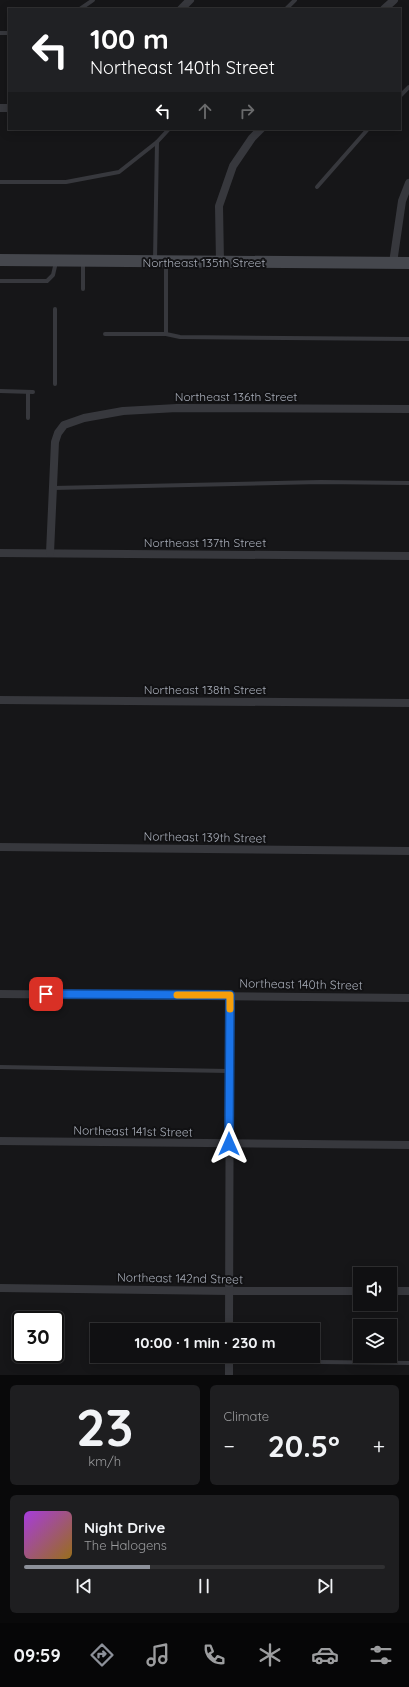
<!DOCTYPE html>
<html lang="en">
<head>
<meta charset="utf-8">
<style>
	:root { --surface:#101012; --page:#1e1e20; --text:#f1f3f6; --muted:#9c9d9f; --line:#303032; --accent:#8c9099 }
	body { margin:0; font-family:Quicksand,sans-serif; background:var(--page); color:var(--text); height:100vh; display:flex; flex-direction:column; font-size:15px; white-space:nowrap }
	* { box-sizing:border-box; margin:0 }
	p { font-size:13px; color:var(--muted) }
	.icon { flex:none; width:22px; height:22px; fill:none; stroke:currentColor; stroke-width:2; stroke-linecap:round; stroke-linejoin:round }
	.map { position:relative; height:1375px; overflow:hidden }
	.drawer { display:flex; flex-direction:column; gap:10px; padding:10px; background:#09090a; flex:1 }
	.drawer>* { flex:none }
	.top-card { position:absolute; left:8px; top:8px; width:393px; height:122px; border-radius:0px; box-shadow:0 2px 10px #0003,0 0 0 1px var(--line); background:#202124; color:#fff; overflow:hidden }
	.fabs { position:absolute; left:353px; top:1267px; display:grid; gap:8px }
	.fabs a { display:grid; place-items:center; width:44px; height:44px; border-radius:0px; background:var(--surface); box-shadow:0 2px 10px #0003,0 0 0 1px var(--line); font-size:20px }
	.speed { position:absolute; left:12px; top:1311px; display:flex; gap:8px; font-size:20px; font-weight:700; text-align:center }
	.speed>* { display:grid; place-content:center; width:52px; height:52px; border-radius:50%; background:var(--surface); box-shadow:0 2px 10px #0003,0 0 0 1px var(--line); line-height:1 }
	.speed .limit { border:2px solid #111; border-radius:6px; background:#fff; color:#111 }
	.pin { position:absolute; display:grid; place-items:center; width:34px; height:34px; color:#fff; margin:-17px; border-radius:8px; box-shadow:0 2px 6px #0006 }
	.me { position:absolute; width:44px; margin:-22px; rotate:0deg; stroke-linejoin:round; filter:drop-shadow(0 0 3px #0008) }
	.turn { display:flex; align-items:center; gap:14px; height:84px; padding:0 16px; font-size:18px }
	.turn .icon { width:52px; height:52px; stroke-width:2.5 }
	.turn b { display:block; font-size:28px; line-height:34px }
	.lanes { display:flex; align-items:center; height:38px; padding:0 16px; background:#0003; justify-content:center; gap:20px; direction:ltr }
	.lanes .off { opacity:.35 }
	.big { font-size:30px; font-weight:700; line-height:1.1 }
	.drawer .widget { flex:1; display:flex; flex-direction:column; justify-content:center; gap:6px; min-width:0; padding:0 14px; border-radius:6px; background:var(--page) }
	.drawer .dial { align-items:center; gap:0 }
	.dial b { font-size:52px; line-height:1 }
	.song { display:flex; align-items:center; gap:12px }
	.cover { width:48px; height:48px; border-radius:6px; background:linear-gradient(135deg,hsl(280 70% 55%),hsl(40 70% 35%)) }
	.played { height:4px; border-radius:2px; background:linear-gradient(90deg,var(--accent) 35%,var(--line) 35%) }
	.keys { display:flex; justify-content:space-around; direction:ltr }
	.heat { display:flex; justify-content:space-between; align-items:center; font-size:22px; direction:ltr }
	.drawer .tiles { flex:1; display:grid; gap:10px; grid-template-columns:1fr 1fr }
	.widget:last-child { grid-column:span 2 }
	.trip { position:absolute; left:90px; top:1323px; width:230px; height:40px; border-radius:0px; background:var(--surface); box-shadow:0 2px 10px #0003,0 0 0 1px var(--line); font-weight:700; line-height:40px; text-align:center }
	.tabs { display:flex; height:64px; justify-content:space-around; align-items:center; background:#060607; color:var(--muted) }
	.tabs .icon { width:28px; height:28px }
	.tabs .current { color:var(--accent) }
	.tabs b { font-size:18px; color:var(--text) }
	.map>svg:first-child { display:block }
</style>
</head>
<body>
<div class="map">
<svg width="409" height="1375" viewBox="0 0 409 1375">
	<rect width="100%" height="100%" fill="#161618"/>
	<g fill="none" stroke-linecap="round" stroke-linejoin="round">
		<g stroke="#37383d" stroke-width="4">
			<path d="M80 9 93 0"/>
			<path d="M286 9 295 0"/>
			<path d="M0 33H9"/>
			<path d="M400 96 409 87"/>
			<path d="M0 182H66L119 172 157 142"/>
			<path d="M317 187 368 129"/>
			<path d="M155 260 157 142 169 129"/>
			<path d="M166 263V334"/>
			<path d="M0 281H47L53 275 56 262"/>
			<path d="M83 289V261"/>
			<path d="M105 334H166L180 337 409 339"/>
			<path d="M55 384V309"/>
			<path d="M0 391 33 392"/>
			<path d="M28 418V392"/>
			<path d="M53 488 321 482 409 483"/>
			<path d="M0 1067 229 1071"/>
			<path d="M229 1361 409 1363"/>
		</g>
		<g stroke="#37383d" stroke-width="8">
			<path d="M181 9 190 0"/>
			<path d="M384 9 394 0"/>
			<path d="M0 108H9"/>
			<path d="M220 262 219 206 233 166 252 138 261 129"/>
			<path d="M393 263 402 201 409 183"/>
			<path d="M0 553 409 556"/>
			<path d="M50 553 55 442 58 433 64 425 84 418 123 411 177 408 409 409"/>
			<path d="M0 700 409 703"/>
			<path d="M0 847 409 851"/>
			<path d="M0 994 409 998"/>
			<path d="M0 1141 409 1145"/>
			<path d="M0 1288 228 1291H360"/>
			<path d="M390 1291H409"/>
			<path d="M229 1330 230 995"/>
			<path d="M229 1356V1375"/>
		</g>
		<path stroke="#45474d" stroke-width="12" d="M0 260 409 263"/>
	</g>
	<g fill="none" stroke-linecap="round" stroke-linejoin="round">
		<g stroke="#114b97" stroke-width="10">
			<path id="route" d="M46 994 230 995 229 1144"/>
		</g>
		<use href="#route" stroke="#1a73e8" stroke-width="7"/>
		<path stroke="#f59e0b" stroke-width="7" d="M177 995H230V1009"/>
	</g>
	<g text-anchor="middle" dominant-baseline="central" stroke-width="4" stroke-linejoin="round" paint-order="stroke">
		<g font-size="12" fill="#a8adb8" stroke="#111113">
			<text x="204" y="262">Northeast 135th Street</text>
			<text x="236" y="396">Northeast 136th Street</text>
			<text x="205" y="542">Northeast 137th Street</text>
			<text x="205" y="689">Northeast 138th Street</text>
			<text transform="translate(205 837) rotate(1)">Northeast 139th Street</text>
			<text transform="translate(301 984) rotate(1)">Northeast 140th Street</text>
			<text transform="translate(133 1131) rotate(1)">Northeast 141st Street</text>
			<text transform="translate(180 1278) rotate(1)">Northeast 142nd Street</text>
		</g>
	</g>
</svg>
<div class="fabs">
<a><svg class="icon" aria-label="sound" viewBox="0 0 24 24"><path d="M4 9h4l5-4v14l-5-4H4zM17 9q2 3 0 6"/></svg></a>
<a><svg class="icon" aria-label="layers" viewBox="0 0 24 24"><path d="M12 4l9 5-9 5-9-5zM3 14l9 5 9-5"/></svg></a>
</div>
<div class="speed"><div class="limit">30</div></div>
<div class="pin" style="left:46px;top:994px;background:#d93025"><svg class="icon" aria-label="arrive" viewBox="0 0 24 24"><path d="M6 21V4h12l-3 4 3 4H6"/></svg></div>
<svg class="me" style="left:229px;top:1144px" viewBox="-20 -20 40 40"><path d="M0-17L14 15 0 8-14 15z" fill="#1a73e8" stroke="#fff" stroke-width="4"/></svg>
<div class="trip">10:00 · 1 min · 230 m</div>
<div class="top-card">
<div class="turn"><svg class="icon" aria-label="left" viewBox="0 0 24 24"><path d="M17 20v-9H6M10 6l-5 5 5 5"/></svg><div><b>100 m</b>Northeast 140th Street</div></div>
<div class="lanes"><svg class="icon" aria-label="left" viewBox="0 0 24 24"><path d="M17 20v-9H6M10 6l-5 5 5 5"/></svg><svg class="icon off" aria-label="ahead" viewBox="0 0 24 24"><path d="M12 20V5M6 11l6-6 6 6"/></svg><svg class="icon off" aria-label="right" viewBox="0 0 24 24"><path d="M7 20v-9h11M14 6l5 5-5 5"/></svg></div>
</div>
</div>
<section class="drawer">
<div class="tiles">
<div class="widget dial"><b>23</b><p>km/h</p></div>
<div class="widget"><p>Climate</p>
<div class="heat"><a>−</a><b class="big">20.5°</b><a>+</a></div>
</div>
<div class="widget">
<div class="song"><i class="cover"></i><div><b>Night Drive</b><p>The Halogens</p></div></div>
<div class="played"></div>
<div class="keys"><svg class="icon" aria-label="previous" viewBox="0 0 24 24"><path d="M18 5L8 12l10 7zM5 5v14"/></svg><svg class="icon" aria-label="pause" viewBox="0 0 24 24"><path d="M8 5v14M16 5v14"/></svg><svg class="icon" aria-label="next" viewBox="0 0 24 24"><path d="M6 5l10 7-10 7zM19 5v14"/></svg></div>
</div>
</div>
</section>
<nav class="tabs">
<b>09:59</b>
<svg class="icon current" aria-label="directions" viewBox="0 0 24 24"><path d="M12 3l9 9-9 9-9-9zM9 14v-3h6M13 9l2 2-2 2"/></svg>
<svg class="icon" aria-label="music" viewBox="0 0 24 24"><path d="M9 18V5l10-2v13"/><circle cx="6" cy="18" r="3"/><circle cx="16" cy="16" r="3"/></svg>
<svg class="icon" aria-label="phone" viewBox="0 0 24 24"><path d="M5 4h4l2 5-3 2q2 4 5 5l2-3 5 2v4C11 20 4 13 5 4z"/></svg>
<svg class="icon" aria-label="climate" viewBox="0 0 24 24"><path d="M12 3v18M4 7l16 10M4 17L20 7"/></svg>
<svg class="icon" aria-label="car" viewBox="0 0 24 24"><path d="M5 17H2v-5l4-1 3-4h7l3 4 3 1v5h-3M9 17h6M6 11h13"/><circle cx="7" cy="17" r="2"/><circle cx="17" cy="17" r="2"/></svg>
<svg class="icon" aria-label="filters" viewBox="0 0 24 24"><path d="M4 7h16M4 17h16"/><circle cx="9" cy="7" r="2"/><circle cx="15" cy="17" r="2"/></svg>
</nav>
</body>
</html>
